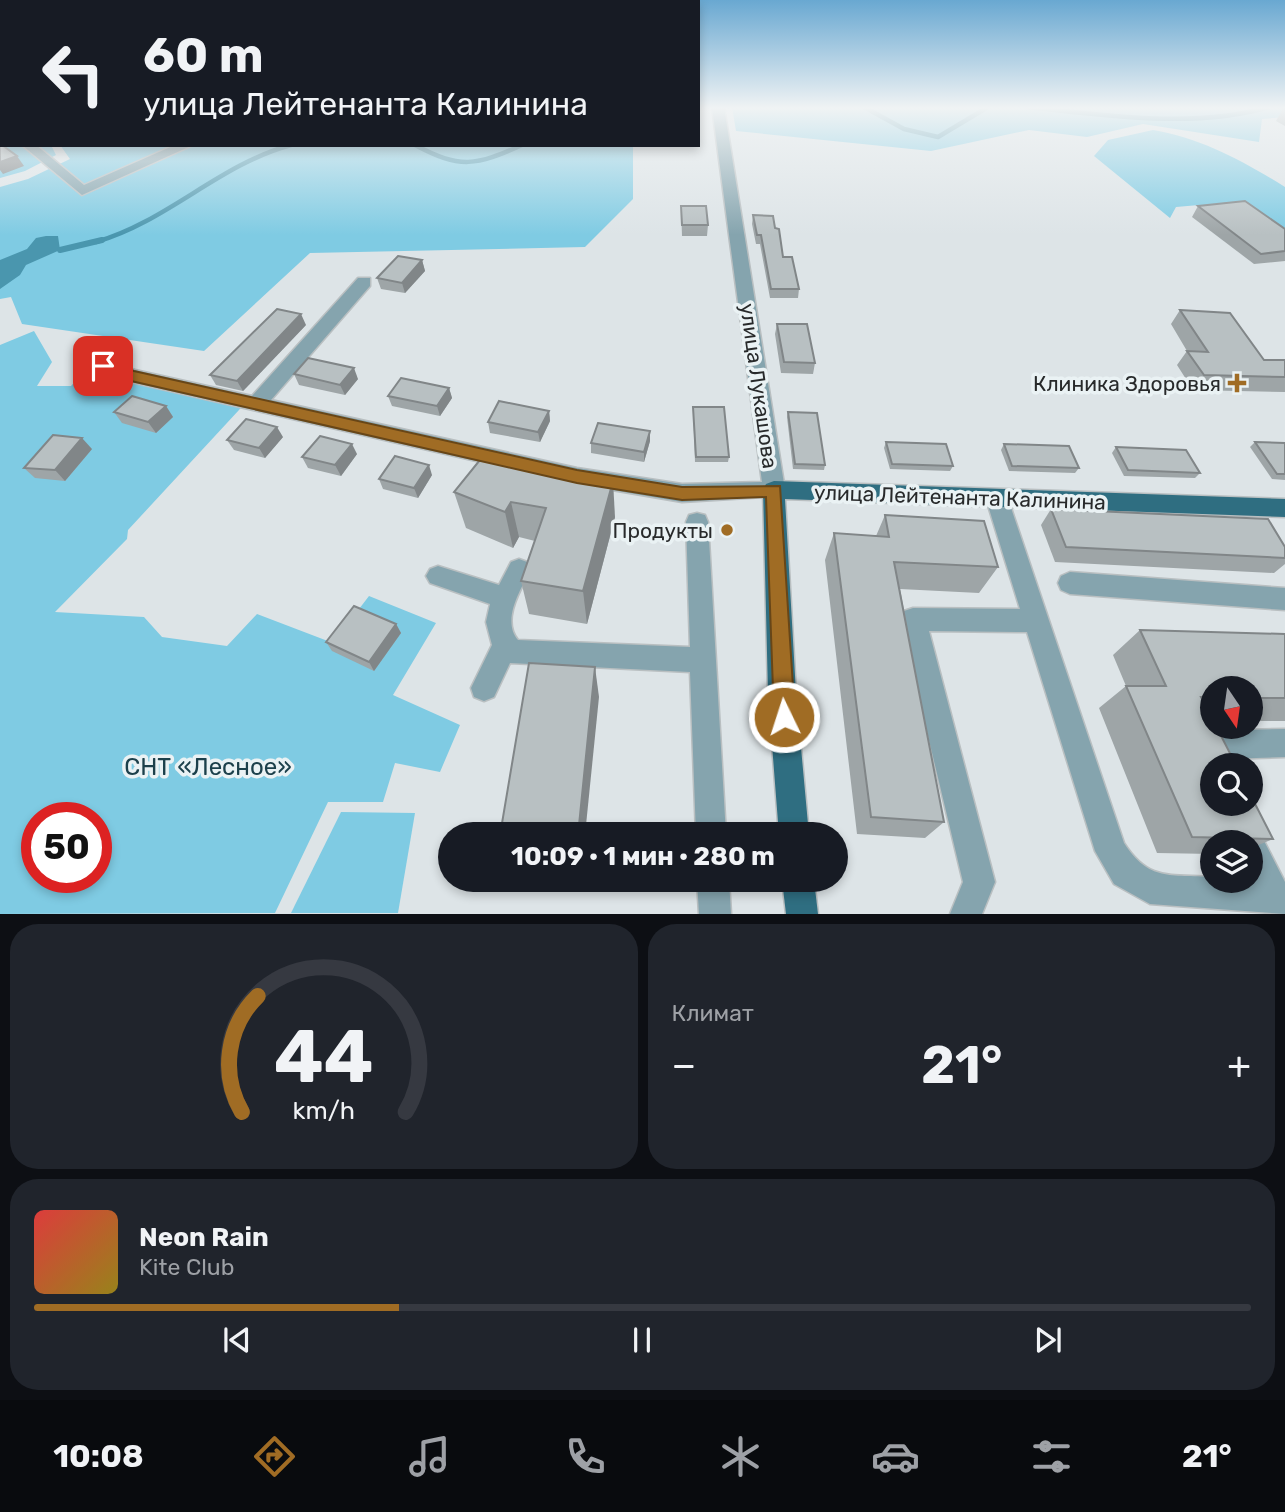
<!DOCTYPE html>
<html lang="ru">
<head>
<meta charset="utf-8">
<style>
	:root { --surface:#171b24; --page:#20242c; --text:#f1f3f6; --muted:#9ea1a6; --line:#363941; --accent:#a06c24 }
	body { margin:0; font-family:Rubik,sans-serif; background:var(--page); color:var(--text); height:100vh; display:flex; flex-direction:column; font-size:26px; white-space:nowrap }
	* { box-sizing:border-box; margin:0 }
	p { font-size:23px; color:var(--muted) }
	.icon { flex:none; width:38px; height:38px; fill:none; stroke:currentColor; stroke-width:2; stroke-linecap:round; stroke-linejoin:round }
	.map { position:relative; height:914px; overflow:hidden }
	.sheet { display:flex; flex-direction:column; gap:10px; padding:10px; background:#0d0f14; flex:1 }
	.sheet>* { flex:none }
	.guide { position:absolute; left:0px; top:0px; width:700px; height:147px; box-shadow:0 4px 10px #0003; background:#171b24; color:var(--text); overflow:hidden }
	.needle { width:46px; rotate:167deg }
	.buttons { position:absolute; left:1200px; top:676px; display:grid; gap:14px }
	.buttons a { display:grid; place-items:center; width:63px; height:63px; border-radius:50%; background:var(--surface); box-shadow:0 4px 10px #0003; font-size:35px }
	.speed { position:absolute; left:21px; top:802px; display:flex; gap:14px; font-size:35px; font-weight:700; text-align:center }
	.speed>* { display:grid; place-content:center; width:91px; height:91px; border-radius:50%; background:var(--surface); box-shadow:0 4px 10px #0003; line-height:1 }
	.speed .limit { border:10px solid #d22; background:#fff; color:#111 }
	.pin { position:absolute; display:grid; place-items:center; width:60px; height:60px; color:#fff; margin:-30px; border-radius:14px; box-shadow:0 4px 10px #0006 }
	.me { position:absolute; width:77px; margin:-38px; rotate:356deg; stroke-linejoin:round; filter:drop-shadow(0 0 5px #0008) }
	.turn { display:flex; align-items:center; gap:24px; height:147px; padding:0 28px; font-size:32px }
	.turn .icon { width:91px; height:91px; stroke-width:2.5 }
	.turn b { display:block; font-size:49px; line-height:60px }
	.big { font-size:52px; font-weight:700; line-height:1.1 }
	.sheet .widget { flex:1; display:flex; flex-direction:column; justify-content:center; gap:10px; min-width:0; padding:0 24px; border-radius:28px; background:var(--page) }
	.sheet .dial { align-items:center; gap:0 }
	.dial svg { height:182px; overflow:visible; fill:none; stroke:var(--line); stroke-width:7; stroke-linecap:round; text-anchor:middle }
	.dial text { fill:var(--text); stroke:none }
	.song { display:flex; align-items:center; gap:21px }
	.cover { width:84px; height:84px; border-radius:10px; background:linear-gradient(135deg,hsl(0 70% 55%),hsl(50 70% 35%)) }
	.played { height:7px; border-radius:4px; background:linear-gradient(90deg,var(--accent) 30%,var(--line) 30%) }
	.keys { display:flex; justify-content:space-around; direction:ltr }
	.heat { display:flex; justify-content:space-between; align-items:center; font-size:38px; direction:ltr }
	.sheet .tiles { flex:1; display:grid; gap:10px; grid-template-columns:1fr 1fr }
	.widget:last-child { grid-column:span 2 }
	.trip { position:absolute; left:438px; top:822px; width:410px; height:70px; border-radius:35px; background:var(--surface); box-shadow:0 4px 10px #0003; font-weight:700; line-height:70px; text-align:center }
	.menu { display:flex; height:112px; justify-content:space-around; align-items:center; background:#090b0e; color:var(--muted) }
	.menu .icon { width:49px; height:49px }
	.menu .selected { color:var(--accent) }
	.menu b { font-size:32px; color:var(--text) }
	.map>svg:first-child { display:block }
</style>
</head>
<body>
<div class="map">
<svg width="1285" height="914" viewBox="0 0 1285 914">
	<rect width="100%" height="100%" fill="#dde4e7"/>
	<g fill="#7fcbe3" fill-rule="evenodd">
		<path d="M0 107 2 145H51L56 155 25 171 0 178Z"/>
		<path d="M732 107H1285V117L1262 119 1259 142 1143 124 1087 137 1029 130 931 151 736 131Z"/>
		<path d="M1153 130C1201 138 1243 161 1285 187V239L1199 205 1176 207 1170 218 1094 156 1108 140Z"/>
		<path d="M60 145H633V199L585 247 310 253 204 351 22 324 11 297 0 299V187L28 179 70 159Z"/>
		<path d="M34 331 52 362 37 386H71L82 374 201 386 251 397 128 530 127 539 55 612 144 617 162 637 227 646 257 614 333 643 369 596 436 623 393 695 460 725 440 772 395 763 383 802H328L275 913 0 914V345ZM37 817H96V877H37Z"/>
		<path d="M341 812 415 813 398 913H291Z"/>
	</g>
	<path fill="#4a96ae" d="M46 236H58L60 250 26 265 20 275 0 289V260L27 249 36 238Z"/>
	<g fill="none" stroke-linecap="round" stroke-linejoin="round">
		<g stroke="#4a96ae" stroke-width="4.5">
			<path d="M864 107 904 129 938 137 988 107"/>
			<path d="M1027 107C1104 115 1194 129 1269 107"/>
			<path d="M415 145C460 169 476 166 522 145"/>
			<path d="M96 242C168 221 220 164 291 145"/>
		</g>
		<path stroke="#4a96ae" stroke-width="6" d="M60 250 102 240"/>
		<g stroke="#b9bfc1" stroke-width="3">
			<g id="minor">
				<path d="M712 107H724L785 490 782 496 682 502 577 484 131 382 96 370 94 366 103 360 135 370 252 396 358 278H370V286L271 400 577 468 682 484 762 482Z"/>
				<path d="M0 118 2 119V127L0 126Z"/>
				<path d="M22 145H36L84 185 175 145H193L82 195Z"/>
				<path d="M997 490 1005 493 1008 499 1124 843C1149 882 1170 874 1213 877V880H1251V842H1238L1240 837 1251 833 1262 837 1285 882V914L1150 904 1114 884 1095 851 1027 632 929 631 995 882 982 914H950L963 882 900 619 904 611 913 608 1020 609 986 499 989 493Z"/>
				<path d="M697 513 705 515 708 522 726 835H696L690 672 510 663 494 697 484 701 474 697 471 688 492 645 486 622 490 604 430 583 426 576 430 569 438 566 499 585 511 562 519 559 527 562 531 569C521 589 501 620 518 640L690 647 686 522 689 515Z"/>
				<path d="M1070 572 1285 588V610L1070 594 1061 590 1058 583 1061 576Z"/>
				<path d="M1285 729V757L1224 759 1227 765H1213V780L1203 776 1189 745 1193 735 1203 731Z"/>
				<path d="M697 880H729L731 914H699Z"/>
			</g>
		</g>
		<g stroke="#b9bfc1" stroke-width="3">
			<g id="major">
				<path d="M774 481 1285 499V517L785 499 796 693 809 835H779L768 693 763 490 766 484Z"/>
				<path d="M782 880H814L818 914H786Z"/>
			</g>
		</g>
		<use href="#minor" fill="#85a4ae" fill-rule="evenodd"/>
		<use href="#major" fill="#2f6e81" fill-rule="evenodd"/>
	</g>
	<g fill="#9ea5a7">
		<path d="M1284 107H1285V126L1276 121Z"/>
		<path d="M681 206 708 225 707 236H682Z"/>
		<path d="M1198 206 1285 229V261L1254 264 1192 217Z"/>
		<path d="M753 215 775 228 783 257 799 289 798 298H770L760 244H756L752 224Z"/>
		<path d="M422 260 425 271 405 293 381 289 377 278Z"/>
		<path d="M1180 310 1264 360H1285V392L1193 390 1177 365 1187 351 1171 324Z"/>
		<path d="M777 324 815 363 813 374 781 373 775 334Z"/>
		<path d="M306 325 243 391 216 385 210 375Z"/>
		<path d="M294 374 358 379 345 395 299 385Z"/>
		<path d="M449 388 452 398 440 416 392 406 388 396Z"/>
		<path d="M166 406 173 417 156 433 122 423 114 412Z"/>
		<path d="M693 407 729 457 728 462H695Z"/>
		<path d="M549 411 550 421 540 442 490 433 488 422Z"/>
		<path d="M788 412 825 465 824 470 793 469 787 417Z"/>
		<path d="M283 437 265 458 234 450 227 440Z"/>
		<path d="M650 441 644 462 591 453V443Z"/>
		<path d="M886 442 953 466 950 471 890 469 884 448Z"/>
		<path d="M1255 442 1285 443V480L1272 479 1250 447Z"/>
		<path d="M1004 444 1079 468 1075 473 1009 471 1001 450Z"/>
		<path d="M1116 447 1200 473 1195 478 1124 476 1112 453Z"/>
		<path d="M92 449 65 481 35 478 24 468Z"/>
		<path d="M357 454 341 476 308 468 302 457Z"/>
		<path d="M432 475 418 498 383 489 379 479Z"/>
		<path d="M454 492 615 517 587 624 529 614 521 581 535 541 519 537 513 548 466 528Z"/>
		<path d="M1051 509 1285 547V564L1274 573 1055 562 1041 525Z"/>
		<path d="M885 515 998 567 979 593 900 589 944 822 925 838 857 834 825 560 834 533 876 536Z"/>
		<path d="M396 624 401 633 374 671 332 651 326 642Z"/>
		<path d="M1140 630 1285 634V721H1251V688H1213V726L1273 839 1251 848V842H1213V854L1157 853 1099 708 1126 686 1113 655Z"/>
	</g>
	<g fill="#818688">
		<path d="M17 156 24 166 3 174 0 170V162Z"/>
		<path d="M422 260 425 271 405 293 402 283Z"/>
		<path d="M301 314 306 325 243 391 237 381Z"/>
		<path d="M354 368 358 379 345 395 340 385Z"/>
		<path d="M449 388 452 398 440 416 437 406Z"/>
		<path d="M166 406 173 417 156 433 148 422Z"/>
		<path d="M549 411 550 421 540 442 538 432Z"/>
		<path d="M277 427 283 437 265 458 259 448Z"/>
		<path d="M650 431V441L644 462V452Z"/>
		<path d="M82 438 92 449 65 481 55 470Z"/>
		<path d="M352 444 357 454 341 476 335 465Z"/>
		<path d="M429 465 432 475 418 498 414 488Z"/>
		<path d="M613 481 615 517 587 624 583 591Z"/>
		<path d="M511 502 519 537 513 548 505 512Z"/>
		<path d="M396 624 401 633 374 671 369 662Z"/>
		<path d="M595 667 599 697 585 835H578Z"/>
	</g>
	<g fill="#b8c0c2" stroke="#818688" stroke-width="2">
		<path d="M0 143 2 145 17 156 0 162Z"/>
		<path d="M1245 201 1285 229V251L1261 254 1198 206Z"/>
		<path d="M681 206H706L708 225H682Z"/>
		<path d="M753 215 773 216 775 228 779 229 783 257H792L799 289H771L761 235H757Z"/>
		<path d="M398 256 422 260 402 283 377 278Z"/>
		<path d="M277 309 301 314 237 381 210 375Z"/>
		<path d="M1180 310 1230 313 1264 360H1285V377L1204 375 1187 351 1208 352Z"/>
		<path d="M777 324H807L815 363 784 362Z"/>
		<path d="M308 358 354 368 340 385 294 374Z"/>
		<path d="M401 378 449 388 437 406 388 396Z"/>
		<path d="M132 396 166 406 148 422 114 412Z"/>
		<path d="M499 401 549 411 538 432 488 422Z"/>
		<path d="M693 407H724L729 457H696Z"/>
		<path d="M788 412 817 413 825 465 795 464Z"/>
		<path d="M246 419 277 427 259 448 227 440Z"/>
		<path d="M598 423 650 431 644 452 591 443Z"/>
		<path d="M53 435 82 438 55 470 24 468Z"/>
		<path d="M320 436 352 444 335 465 302 457Z"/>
		<path d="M886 442 946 444 953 466 892 464Z"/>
		<path d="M1255 442 1285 443V474H1277Z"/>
		<path d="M1004 444 1069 446 1079 468 1012 466Z"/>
		<path d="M1116 447 1186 450 1200 473 1128 470Z"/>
		<path d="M488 450 558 473 613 481 583 591 521 581 546 508 511 502 505 512 454 492Z"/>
		<path d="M395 456 429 465 414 488 379 479Z"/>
		<path d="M1051 509 1268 519 1285 547V558L1066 547Z"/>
		<path d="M885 515 984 521 998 567 894 562 944 822 871 817 834 533 889 537Z"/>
		<path d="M354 606 396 624 369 662 326 642Z"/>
		<path d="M1140 630 1285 634V698H1251V688H1213V697H1201L1213 719V726H1216L1236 765H1213V803H1251V796L1273 839 1192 837 1126 686H1166Z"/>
		<path d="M529 663 595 667 578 835H500Z"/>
	</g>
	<linearGradient id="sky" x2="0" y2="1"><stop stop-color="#69a8d1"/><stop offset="0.46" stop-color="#f0f3f4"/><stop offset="1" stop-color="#f0f3f4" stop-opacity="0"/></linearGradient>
	<rect width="1285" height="235" fill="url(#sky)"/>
	<path fill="#a06c24" stroke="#684617" stroke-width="2" d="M103 361 134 371 577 470 682 487 780 486 795 717 792 724 784 727 777 724 774 717 766 497 682 500 577 483 131 381 98 369V363Z"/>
	<g fill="#a06c24" stroke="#eaf2f4" stroke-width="2.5">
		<path d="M1233.5 372.5h7v7h7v7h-7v7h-7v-7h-7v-7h7z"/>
		<circle cx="727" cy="530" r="7"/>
	</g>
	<g text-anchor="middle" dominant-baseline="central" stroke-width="7" stroke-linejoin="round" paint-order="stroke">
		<g font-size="21" fill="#282a2b" stroke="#eaf2f4" text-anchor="end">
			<text x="1221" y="383">Клиника Здоровья</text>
			<text x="713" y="530">Продукты</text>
		</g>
		<g font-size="21" fill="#282a2b" stroke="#eaf2f4">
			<text transform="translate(759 386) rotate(82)">улица Лукашова</text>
			<text transform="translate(960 497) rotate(2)">улица Лейтенанта Калинина</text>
		</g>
		<g font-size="24" fill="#1c404b" stroke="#eaf2f4">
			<text x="208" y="767">СНТ «Лесное»</text>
		</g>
	</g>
</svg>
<div class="buttons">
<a><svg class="needle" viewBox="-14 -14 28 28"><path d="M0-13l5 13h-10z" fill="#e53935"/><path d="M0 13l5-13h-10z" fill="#9ea1a6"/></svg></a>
<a><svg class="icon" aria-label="search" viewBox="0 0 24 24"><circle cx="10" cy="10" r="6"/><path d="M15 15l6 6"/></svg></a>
<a><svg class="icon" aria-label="layers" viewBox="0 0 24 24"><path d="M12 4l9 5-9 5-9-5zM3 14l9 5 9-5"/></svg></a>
</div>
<div class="speed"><div class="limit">50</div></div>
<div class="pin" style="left:103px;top:366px;background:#d93025"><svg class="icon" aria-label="arrive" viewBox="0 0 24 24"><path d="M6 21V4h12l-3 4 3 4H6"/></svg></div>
<svg class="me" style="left:784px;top:717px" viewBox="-20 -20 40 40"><circle r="17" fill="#a06c24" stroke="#fff" stroke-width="3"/><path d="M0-11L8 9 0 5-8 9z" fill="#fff"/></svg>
<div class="trip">10:09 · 1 мин · 280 m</div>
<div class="guide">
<div class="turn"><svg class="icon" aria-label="left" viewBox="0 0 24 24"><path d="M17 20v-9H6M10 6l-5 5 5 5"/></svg><div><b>60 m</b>улица Лейтенанта Калинина</div></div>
</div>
</div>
<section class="sheet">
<div class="tiles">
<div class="widget dial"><svg viewBox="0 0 100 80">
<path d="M14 69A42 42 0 1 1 86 69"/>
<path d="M14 69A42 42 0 0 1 21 18" stroke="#a06c24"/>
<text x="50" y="56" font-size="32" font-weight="700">44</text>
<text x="50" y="72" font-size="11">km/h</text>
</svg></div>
<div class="widget"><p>Климат</p>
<div class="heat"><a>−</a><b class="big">21°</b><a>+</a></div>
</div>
<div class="widget">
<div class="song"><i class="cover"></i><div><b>Neon Rain</b><p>Kite Club</p></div></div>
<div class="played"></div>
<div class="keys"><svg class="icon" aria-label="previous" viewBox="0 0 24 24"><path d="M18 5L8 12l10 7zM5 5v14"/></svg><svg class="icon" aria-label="pause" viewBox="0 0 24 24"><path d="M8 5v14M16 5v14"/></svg><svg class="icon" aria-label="next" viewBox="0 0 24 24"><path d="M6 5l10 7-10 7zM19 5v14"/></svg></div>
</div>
</div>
</section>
<nav class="menu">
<b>10:08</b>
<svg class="icon selected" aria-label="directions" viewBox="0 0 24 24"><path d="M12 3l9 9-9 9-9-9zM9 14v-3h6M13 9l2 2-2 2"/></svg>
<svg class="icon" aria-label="music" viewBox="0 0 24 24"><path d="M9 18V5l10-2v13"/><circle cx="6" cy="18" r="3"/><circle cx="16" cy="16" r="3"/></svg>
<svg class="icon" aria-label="phone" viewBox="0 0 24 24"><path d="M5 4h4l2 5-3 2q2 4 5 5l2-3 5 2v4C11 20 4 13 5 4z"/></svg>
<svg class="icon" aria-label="climate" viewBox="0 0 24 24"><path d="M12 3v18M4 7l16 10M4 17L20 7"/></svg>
<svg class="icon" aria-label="car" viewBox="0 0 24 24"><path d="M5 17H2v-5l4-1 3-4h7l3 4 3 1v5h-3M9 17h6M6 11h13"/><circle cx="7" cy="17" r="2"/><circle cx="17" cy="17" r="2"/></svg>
<svg class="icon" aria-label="filters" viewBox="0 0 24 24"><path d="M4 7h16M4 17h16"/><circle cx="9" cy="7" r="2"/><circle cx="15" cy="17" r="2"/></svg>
<b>21°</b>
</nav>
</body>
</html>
